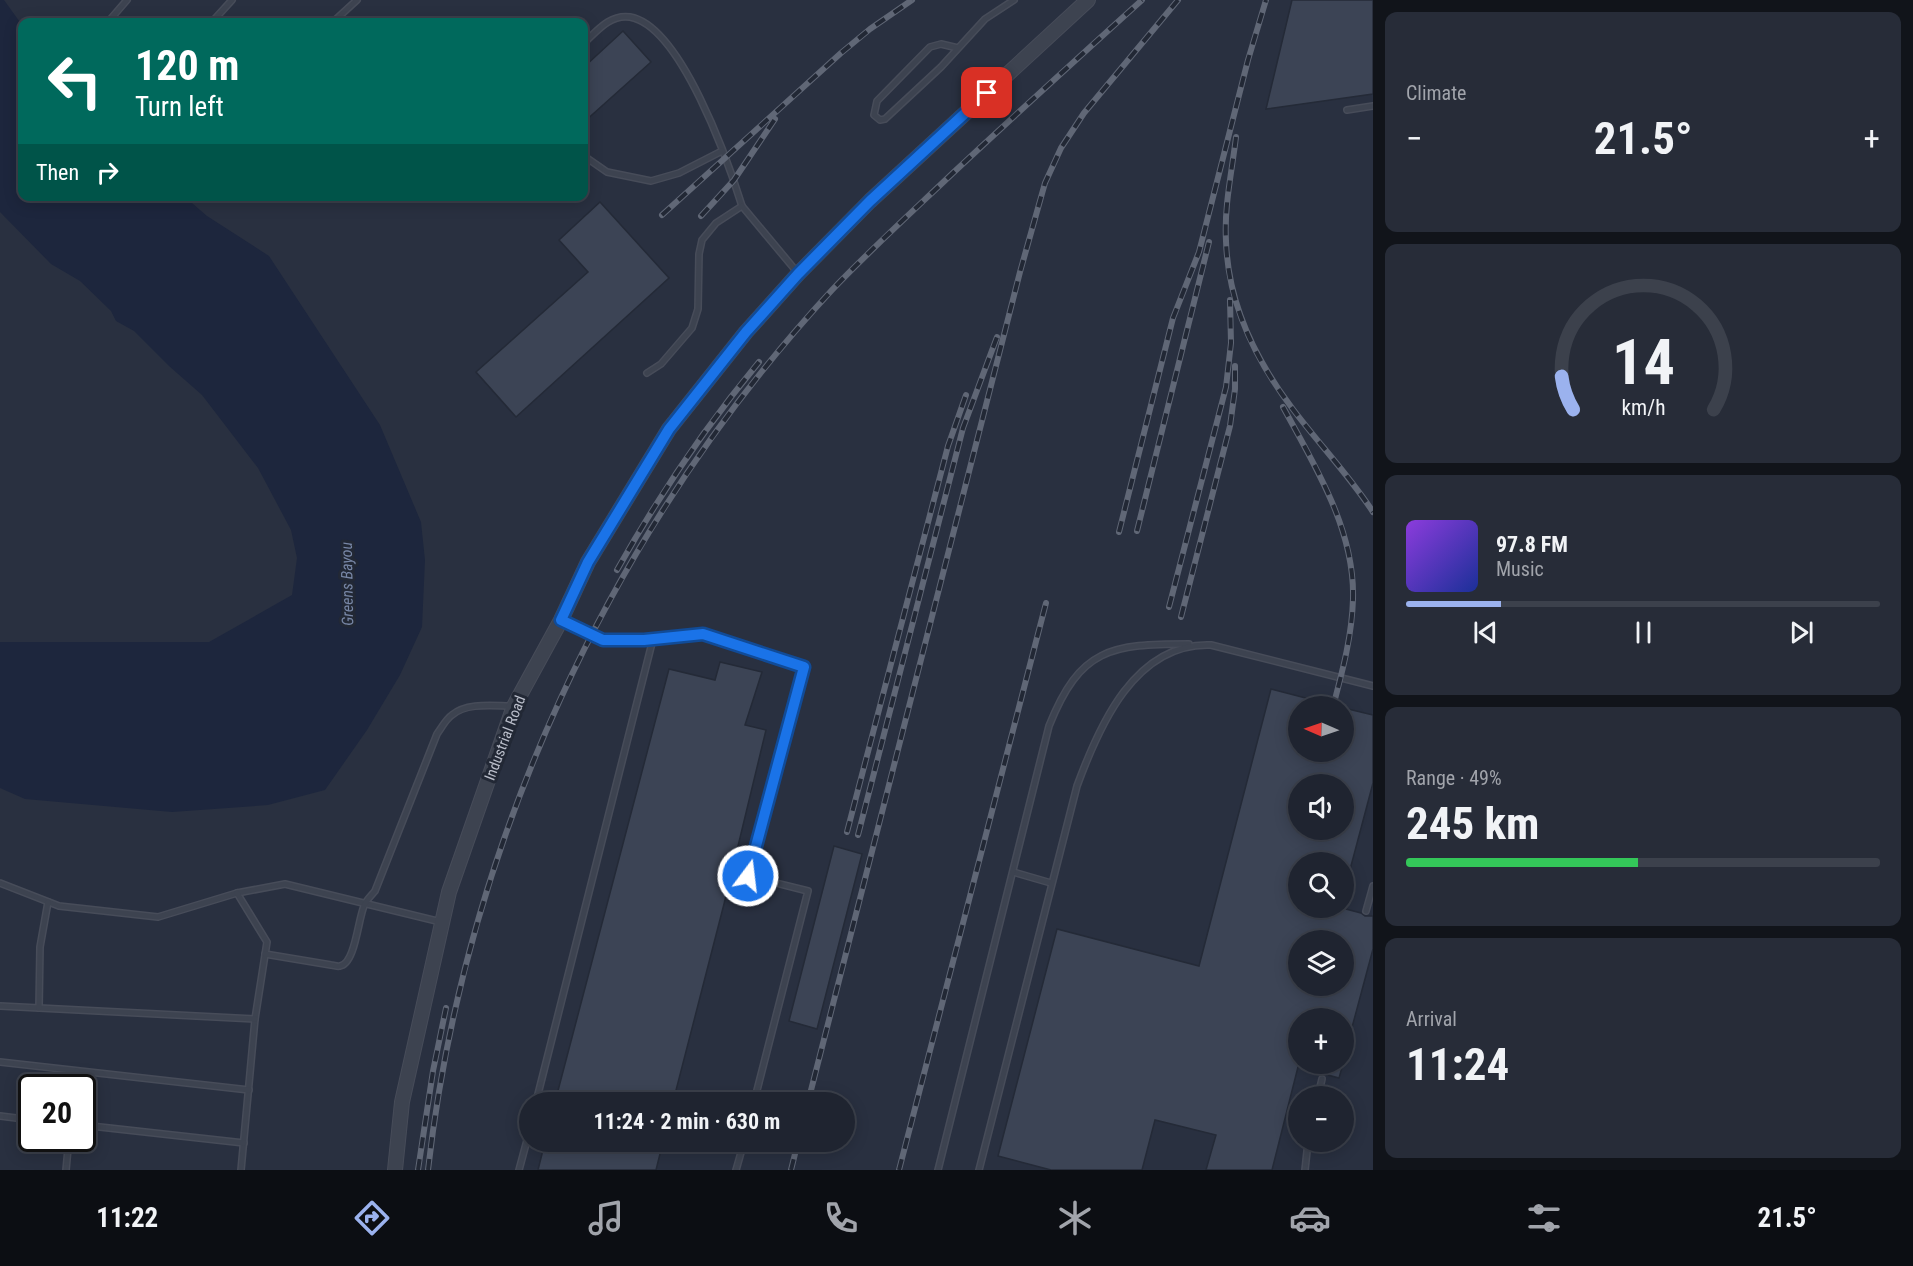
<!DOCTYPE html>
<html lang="en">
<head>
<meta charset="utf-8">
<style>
	:root { --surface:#1f2430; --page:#272c38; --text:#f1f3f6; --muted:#a1a4ab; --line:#3c414c; --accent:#9bb2ee }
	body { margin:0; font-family:"Roboto Condensed",sans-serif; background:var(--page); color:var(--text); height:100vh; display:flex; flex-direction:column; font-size:22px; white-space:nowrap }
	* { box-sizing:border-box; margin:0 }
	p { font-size:20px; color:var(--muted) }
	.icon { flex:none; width:33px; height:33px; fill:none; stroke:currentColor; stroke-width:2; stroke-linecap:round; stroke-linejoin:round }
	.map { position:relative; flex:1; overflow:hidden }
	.side { display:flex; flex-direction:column; gap:12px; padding:12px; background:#11141a; width:540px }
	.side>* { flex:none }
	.hud { position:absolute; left:18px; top:18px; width:570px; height:183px; border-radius:12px; box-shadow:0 3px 15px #0003,0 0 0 2px var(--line); background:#00695c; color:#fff; overflow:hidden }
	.needle { width:39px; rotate:272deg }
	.controls { position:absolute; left:1288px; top:696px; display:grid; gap:12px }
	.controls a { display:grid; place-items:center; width:66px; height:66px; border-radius:50%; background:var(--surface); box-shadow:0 3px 15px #0003,0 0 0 2px var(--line); font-size:30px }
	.speed { position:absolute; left:18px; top:1074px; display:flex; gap:12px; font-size:30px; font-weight:700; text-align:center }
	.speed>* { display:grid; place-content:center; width:78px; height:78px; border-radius:50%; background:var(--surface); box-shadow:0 3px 15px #0003,0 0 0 2px var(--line); line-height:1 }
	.speed .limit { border:3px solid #111; border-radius:9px; background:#fff; color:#111 }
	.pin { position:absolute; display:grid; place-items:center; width:51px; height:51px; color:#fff; margin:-26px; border-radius:12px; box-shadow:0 3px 9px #0006 }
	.me { position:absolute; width:66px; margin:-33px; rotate:15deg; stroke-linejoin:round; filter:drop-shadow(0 0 4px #0008) }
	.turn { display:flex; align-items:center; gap:21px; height:126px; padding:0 18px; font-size:27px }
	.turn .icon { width:78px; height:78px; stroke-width:2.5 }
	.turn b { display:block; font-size:42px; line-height:51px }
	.then { display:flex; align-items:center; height:57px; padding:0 18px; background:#0003; gap:12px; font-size:22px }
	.big { font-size:45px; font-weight:700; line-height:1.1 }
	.side .card { flex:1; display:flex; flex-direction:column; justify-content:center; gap:9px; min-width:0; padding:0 21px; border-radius:12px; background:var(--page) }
	.side .dial { align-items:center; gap:0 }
	.dial svg { height:156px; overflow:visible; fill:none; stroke:var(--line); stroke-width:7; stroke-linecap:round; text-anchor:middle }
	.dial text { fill:var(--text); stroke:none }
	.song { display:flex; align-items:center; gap:18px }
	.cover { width:72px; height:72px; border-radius:9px; background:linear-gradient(135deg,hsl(270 70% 55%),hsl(230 70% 35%)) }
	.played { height:6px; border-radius:3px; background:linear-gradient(90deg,var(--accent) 20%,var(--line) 20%) }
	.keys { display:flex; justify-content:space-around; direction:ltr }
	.heat { display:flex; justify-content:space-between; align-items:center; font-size:33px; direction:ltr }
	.charge { height:9px; border-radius:4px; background:linear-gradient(90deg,#34c759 49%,var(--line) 0) }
	.trip { position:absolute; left:519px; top:1092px; width:336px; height:60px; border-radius:30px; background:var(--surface); box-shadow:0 3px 15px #0003,0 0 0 2px var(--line); font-weight:700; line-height:60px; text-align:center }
	.tabs { display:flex; height:96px; justify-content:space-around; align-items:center; background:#0c0e13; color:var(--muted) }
	.tabs .icon { width:42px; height:42px }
	.tabs .selected { color:var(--accent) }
	.tabs b { font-size:27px; color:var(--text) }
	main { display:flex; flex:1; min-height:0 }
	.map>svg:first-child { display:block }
</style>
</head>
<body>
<main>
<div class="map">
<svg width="1373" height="1170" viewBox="0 0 1373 1170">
	<rect width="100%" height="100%" fill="#293040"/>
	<path fill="#1d263d" d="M0 0H4L22 25V196L185 197 207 216 269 256 380 425 421 522 425 560 422 627 400 675 367 730 325 790 268 805 172 812 25 799 0 788V642H209L292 595 297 558 291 530 258 468 202 395 169 366 134 331 116 321 111 311 80 281 51 264 0 212Z"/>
	<g fill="#3c4455" stroke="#242a37" stroke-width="1.5" fill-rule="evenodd">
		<path d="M1292 0H1373V94L1266 109Z"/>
		<path d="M623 31 651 62 584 122V67Z"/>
		<path d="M600 202 669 278 516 417 476 372 588 272 559 240Z"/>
		<path d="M720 662 762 672 745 725 766 730 724 904 673 1102H555L669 669 715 680Z"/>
		<path d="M1271 689 1325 703 1324 706H1299V752H1344V708L1373 715V783L1347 881H1344V862H1299V908H1342L1361 913 1365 916H1373V949L1347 1046H1344V1018H1299V1064H1343L1339 1078 1298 1067 1272 1170H1206L1216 1135 1155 1120 1142 1170H1051L998 1156 1057 929 1199 966ZM1299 784H1344V830H1299ZM1299 940H1344V986H1299Z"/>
		<path d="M834 846 862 854 817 1029 789 1021Z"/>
		<path d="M545 1142H663L656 1170H538Z"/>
	</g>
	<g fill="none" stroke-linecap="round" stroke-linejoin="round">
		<g stroke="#474c59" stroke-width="8">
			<g id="service">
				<path d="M108 22 127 0"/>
				<path d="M212 22 232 0"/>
				<path d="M333 22 357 0"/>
				<path d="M584 43C597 31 610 14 630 17 681 26 728 161 742 206"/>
				<path d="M958 48 941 44 930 47 877 101 874 115 880 120 885 119 941 67 985 19 1014 0"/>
				<path d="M1347 110 1373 106"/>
				<path d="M584 156 607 172 651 181 679 173 722 151"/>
				<path d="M647 373 661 364 692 328 698 309 699 254 702 240 716 223 742 206 797 272"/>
				<path d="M563 621 603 640H644L703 634 804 667 748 876 808 891 754 1102"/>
				<path d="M1013 872 1051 883"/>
				<path d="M0 883 59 906 158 917 237 893 285 884 441 922"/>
				<path d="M237 893 267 942 255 1019 241 1170"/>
				<path d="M1366 911 1373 886"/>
				<path d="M265 954 331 965C334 965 337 967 340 966 355 964 358 920 364 906 366 900 371 896 375 891L437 734C442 727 446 719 452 715 467 702 494 706 513 706"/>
				<path d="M0 1006 255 1019"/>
				<path d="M39 1008 40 947 48 902"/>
				<path d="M0 1062 249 1090"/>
				<path d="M75 1088 77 1071"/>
				<path d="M1318 1096 1322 1079"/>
				<path d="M536 1102 653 639"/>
				<path d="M0 1116 32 1120"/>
				<path d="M82 1125 244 1143"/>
				<path d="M66 1170 69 1138"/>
				<path d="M519 1170 530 1129"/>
				<path d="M736 1170 744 1142"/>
				<path d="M938 1170 1049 726C1080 648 1111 644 1189 644"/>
				<path d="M979 1170 1077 786C1099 726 1135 642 1211 645L1373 686"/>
				<path d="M1305 1170 1308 1142"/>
			</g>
		</g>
		<g stroke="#474c59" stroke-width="16">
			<path id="tertiary" d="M395 1170 402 1102 449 892 514 706 561 620 588 562 669 429 746 332 798 274 870 201 1088 0"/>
		</g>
		<use href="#service" stroke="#3d4350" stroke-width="5"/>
		<use href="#tertiary" stroke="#3d4350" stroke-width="14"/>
		<g stroke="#606776" stroke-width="6">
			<g id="rail">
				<path d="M1236 137C1232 171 1224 206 1226 241 1228 304 1255 359 1292 408 1318 443 1349 475 1373 512"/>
				<path d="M662 215 841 53 870 29 912 0"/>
				<path d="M701 216 734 180 775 119"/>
				<path d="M1283 407C1315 466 1355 530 1353 599 1352 635 1343 669 1334 703"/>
				<path d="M1137 531 1209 242"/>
				<path d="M1119 532 1173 318 1199 252 1248 60 1266 0"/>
				<path d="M617 570C658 497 705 427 759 362"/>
				<path d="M1169 607 1226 387 1231 343 1230 300"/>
				<path d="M1181 617 1230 426 1235 389V366"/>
				<path d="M847 832 948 446 966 395"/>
				<path d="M858 835 963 428 997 337"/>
				<path d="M808 1102 1020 272 1045 183 1061 148 1084 113 1178 0"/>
				<path d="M418 1170 433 1071 446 1008"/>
				<path d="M428 1170C465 846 610 530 832 290 871 249 913 211 954 172 1016 114 1079 57 1142 0"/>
				<path d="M791 1170 798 1142"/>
				<path d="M899 1170 1046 603"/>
			</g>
		</g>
		<use href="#rail" stroke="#222835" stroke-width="4" stroke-dasharray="11" stroke-linecap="butt"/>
	</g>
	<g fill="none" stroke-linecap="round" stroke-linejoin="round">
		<g stroke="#114b97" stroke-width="15">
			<path id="route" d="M748 876 804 667 703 634 644 640H603L561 620 588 562 669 429 746 332 798 274 870 201 987 93"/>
		</g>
		<use href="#route" stroke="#1a73e8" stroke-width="10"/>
	</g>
	<g text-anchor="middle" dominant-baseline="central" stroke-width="6" stroke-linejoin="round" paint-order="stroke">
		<g font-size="15" fill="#babeca" stroke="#222835">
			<text transform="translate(505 738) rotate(-69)">Industrial Road</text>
		</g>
		<g font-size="16" font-style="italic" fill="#7786a5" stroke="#222835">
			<text transform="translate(347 584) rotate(-91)">Greens Bayou</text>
		</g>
	</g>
</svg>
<div class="controls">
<a><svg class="needle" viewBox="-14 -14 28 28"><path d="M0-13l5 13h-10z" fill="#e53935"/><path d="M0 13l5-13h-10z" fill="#a1a4ab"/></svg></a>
<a><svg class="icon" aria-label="sound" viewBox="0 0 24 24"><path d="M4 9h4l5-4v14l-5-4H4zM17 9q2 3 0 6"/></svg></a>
<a><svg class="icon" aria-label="search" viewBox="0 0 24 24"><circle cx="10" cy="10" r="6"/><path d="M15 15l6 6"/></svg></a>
<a><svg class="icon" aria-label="layers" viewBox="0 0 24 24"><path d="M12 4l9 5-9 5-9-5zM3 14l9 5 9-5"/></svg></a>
<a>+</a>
<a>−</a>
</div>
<div class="speed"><div class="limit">20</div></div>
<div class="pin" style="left:987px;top:93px;background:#d93025"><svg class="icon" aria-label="arrive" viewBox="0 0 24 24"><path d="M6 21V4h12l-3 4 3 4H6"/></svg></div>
<svg class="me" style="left:748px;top:876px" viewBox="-20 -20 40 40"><circle r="17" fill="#1a73e8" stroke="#fff" stroke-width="3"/><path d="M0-11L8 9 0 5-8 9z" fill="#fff"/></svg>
<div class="trip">11:24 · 2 min · 630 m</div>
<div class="hud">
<div class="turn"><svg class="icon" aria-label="left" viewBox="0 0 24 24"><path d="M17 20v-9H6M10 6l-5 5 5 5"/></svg><div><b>120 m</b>Turn left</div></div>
<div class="then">Then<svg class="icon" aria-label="right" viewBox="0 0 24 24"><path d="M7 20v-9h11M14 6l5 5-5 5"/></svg></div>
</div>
</div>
<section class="side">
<div class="card"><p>Climate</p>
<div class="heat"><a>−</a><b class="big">21.5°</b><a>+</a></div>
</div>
<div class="card dial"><svg viewBox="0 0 100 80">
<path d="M14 69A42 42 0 1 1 86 69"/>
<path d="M14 69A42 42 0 0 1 8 52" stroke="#9bb2ee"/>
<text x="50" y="56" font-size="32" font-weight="700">14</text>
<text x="50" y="72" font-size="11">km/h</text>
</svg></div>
<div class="card">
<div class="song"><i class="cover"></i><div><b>97.8 FM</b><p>Music</p></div></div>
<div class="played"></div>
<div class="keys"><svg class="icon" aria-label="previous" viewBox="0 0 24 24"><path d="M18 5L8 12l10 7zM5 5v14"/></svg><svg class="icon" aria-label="pause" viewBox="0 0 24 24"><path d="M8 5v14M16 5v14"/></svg><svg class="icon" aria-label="next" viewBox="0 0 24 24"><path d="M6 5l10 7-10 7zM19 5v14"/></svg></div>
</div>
<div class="card"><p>Range · 49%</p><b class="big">245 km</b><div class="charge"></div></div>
<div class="card"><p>Arrival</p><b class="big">11:24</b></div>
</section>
</main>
<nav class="tabs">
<b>11:22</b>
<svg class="icon selected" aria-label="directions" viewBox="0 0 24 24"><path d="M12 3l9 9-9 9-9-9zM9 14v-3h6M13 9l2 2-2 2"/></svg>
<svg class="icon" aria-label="music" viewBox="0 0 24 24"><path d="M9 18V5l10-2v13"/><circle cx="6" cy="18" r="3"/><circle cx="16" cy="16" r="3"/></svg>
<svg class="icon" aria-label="phone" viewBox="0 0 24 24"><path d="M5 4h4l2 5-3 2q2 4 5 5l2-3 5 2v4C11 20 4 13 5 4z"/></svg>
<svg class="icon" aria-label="climate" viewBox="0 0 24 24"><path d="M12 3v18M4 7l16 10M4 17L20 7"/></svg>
<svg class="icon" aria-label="car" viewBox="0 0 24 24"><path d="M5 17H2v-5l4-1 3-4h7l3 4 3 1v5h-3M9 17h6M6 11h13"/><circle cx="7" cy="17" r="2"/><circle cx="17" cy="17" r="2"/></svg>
<svg class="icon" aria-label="filters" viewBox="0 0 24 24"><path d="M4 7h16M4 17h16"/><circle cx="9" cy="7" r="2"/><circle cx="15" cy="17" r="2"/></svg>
<b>21.5°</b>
</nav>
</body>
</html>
